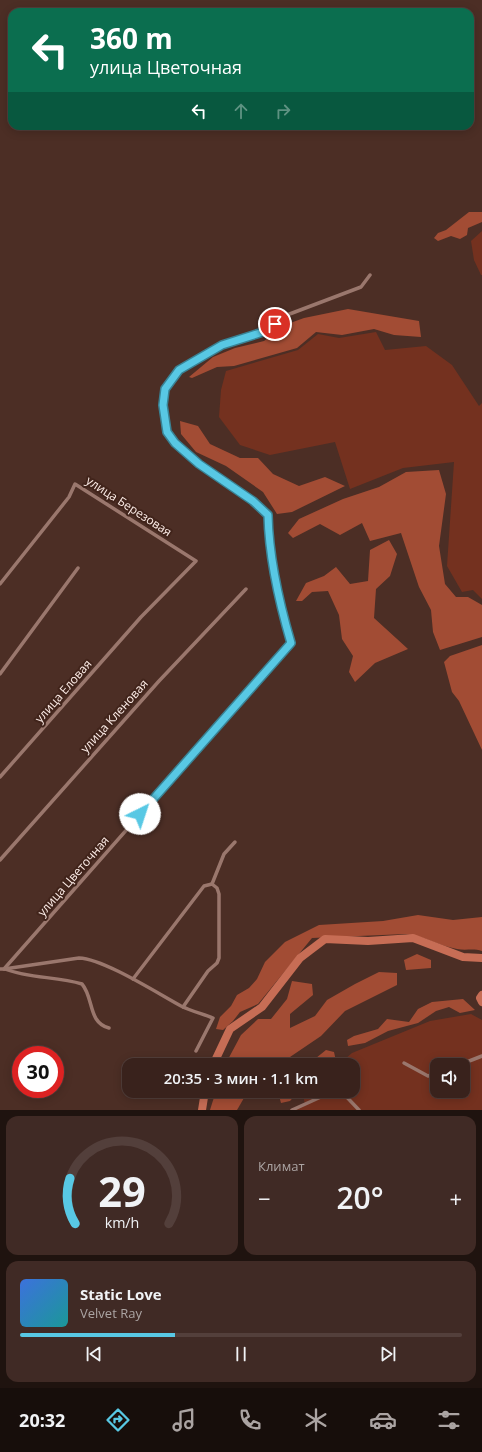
<!DOCTYPE html>
<html lang="ru">
<head>
<meta charset="utf-8">
<style>
	:root { --surface:#39221c; --page:#402a25; --text:#f1f3f6; --muted:#aba4a3; --line:#533f3b; --accent:#58c8e4 }
	body { margin:0; font-family:"Open Sans",sans-serif; background:var(--page); color:var(--text); height:100vh; display:flex; flex-direction:column; font-size:15px; white-space:nowrap }
	* { box-sizing:border-box; margin:0 }
	p { font-size:13px; color:var(--muted) }
	.icon { flex:none; width:22px; height:22px; fill:none; stroke:currentColor; stroke-width:2; stroke-linecap:round; stroke-linejoin:round }
	.map { position:relative; height:1110px; overflow:hidden }
	.details { display:flex; flex-direction:column; gap:6px; padding:6px; background:#1f130f; flex:1 }
	.details>* { flex:none }
	.guide { position:absolute; left:8px; top:8px; width:466px; height:122px; border-radius:12px; box-shadow:0 2px 10px #0003,0 0 0 1px var(--line); background:#0b6e4f; color:#fff; overflow:hidden }
	.fabs { position:absolute; left:430px; top:1058px; display:grid; gap:8px }
	.fabs a { display:grid; place-items:center; width:40px; height:40px; border-radius:8px; background:var(--surface); box-shadow:0 2px 10px #0003,0 0 0 1px var(--line); font-size:20px }
	.speed { position:absolute; left:12px; top:1046px; display:flex; gap:8px; font-size:20px; font-weight:700; text-align:center }
	.speed>* { display:grid; place-content:center; width:52px; height:52px; border-radius:50%; background:var(--surface); box-shadow:0 2px 10px #0003,0 0 0 1px var(--line); line-height:1 }
	.speed .limit { border:6px solid #d22; background:#fff; color:#111 }
	.pin { position:absolute; display:grid; place-items:center; width:34px; height:34px; color:#fff; margin:-17px; border:2px solid #fff; border-radius:50%; box-shadow:0 1px 4px #0007 }
	.me { position:absolute; width:44px; margin:-22px; rotate:41deg; stroke-linejoin:round; filter:drop-shadow(0 0 3px #0008) }
	.turn { display:flex; align-items:center; gap:14px; height:84px; padding:0 16px; font-size:18px }
	.turn .icon { width:52px; height:52px; stroke-width:2.5 }
	.turn b { display:block; font-size:28px; line-height:34px }
	.lanes { display:flex; align-items:center; height:38px; padding:0 16px; background:#0003; justify-content:center; gap:20px; direction:ltr }
	.lanes .off { opacity:.35 }
	.big { font-size:30px; font-weight:600; line-height:1.1 }
	.details .card { flex:1; display:flex; flex-direction:column; justify-content:center; gap:6px; min-width:0; padding:0 14px; border-radius:12px; background:var(--page) }
	.details .dial { align-items:center; gap:0 }
	.dial svg { height:104px; overflow:visible; fill:none; stroke:var(--line); stroke-width:7; stroke-linecap:round; text-anchor:middle }
	.dial text { fill:var(--text); stroke:none }
	.song { display:flex; align-items:center; gap:12px }
	.cover { width:48px; height:48px; border-radius:6px; background:linear-gradient(135deg,hsl(220 70% 55%),hsl(180 70% 35%)) }
	.played { height:4px; border-radius:2px; background:linear-gradient(90deg,var(--accent) 35%,var(--line) 35%) }
	.keys { display:flex; justify-content:space-around; direction:ltr }
	.heat { display:flex; justify-content:space-between; align-items:center; font-size:22px; direction:ltr }
	.details .tiles { flex:1; display:grid; gap:6px; grid-template-columns:1fr 1fr }
	.card:last-child { grid-column:span 2 }
	.trip { position:absolute; left:122px; top:1058px; width:238px; height:40px; border-radius:12px; background:var(--surface); box-shadow:0 2px 10px #0003,0 0 0 1px var(--line); font-weight:600; line-height:40px; text-align:center }
	.tab-bar { display:flex; height:64px; justify-content:space-around; align-items:center; background:#170e0b; color:var(--muted) }
	.tab-bar .icon { width:28px; height:28px }
	.tab-bar .current { color:var(--accent) }
	.tab-bar b { font-size:18px; color:var(--text) }
	.map>svg:first-child { display:block }
</style>
</head>
<body>
<div class="map">
<svg width="482" height="1110" viewBox="0 0 482 1110">
	<rect width="100%" height="100%" fill="#4c2e25"/>
	<g fill="#74311f" fill-rule="evenodd">
		<path d="M482 231V275H481L474 260 471 241Z"/>
		<path d="M376 332 385 350 426 346 452 365 479 406 482 403V599L473 590 462 592 447 566 454 462 403 468 350 489 335 442 270 455 240 445 219 417 221 390 226 371 298 350 318 334 339 338Z"/>
		<path d="M471 1014 482 1020V1110H293L305 1105 303 1094 307 1091H353V1065H338L352 1053 430 1021ZM437 1065H463V1091H437Z"/>
	</g>
	<g fill="#a24c34">
		<path d="M469 212H482V222L468 228 467 235 460 239 451 236 438 241 434 238 438 233 446 230Z"/>
		<path d="M348 309 419 321 421 337 394 335 374 329 342 335 316 332 297 348 234 366 217 367 192 378 189 377 213 357 235 348 264 341 282 326 304 318Z"/>
		<path d="M180 421 198 426 210 444 240 458H258L273 474 299 486 325 477 345 486 292 512 277 514 263 492 226 466 196 452 181 434Z"/>
		<path d="M439 470 446 494 439 546 445 584 456 597H468L482 605V637L440 650 433 632 431 610 419 587 401 533 370 541 362 523 340 535 320 524 293 538 288 533 299 519 343 499 379 487 406 472Z"/>
		<path d="M389 540 397 554 390 576 376 589 374 618 408 649 375 663 355 682 349 672 353 656 342 639 339 615 328 591 312 592 302 601H296L306 583 324 576 336 567 350 584 368 581 370 550Z"/>
		<path d="M482 645V750L459 701 452 692 444 662 450 656Z"/>
		<path d="M418 915 453 920 482 917V951C473 948 466 951 457 949 440 946 424 936 406 934L312 938 258 1004 240 1012 233 1021 223 1030 216 1029 220 1017 231 1006 237 995 249 988 257 979 265 962 285 942 319 925 383 921Z"/>
		<path d="M417 954 431 960V968L406 970 404 960Z"/>
		<path d="M379 972 397 973V985L345 1011 321 1036 290 1057 273 1065H225L241 1035 258 1019H271L287 999 292 981 312 984 313 995 290 1014V1028L315 1016 327 1000 355 984Z"/>
		<path d="M463 999 475 1010 460 1013 449 1007 436 1011 418 1023 388 1031 365 1043 348 1046 347 1040 354 1036 378 1029 387 1019 409 1022 418 1009 432 1002Z"/>
		<path d="M326 1050 334 1052 336 1061 331 1065H303L311 1062Z"/>
		<path d="M216 1091H248L237 1110H210Z"/>
		<path d="M272 1091H299L290 1101 281 1103 278 1092Z"/>
	</g>
	<g fill="none" stroke-linecap="round" stroke-linejoin="round">
		<g stroke="#c76d55" stroke-width="8">
			<path d="M482 995 480 998 482 1002"/>
			<path d="M213 1065 230 1029 262 1007 300 958 325 939 368 941 413 938 463 957 482 958"/>
			<path d="M202 1110 205 1091"/>
		</g>
		<g stroke="#9a776d" stroke-width="3.5">
			<path d="M0 584 69 497 75 484 196 561 141 617 0 777"/>
			<path d="M0 674 78 568"/>
			<path d="M0 860 159 681 246 589"/>
			<path d="M212 884 224 854 235 842"/>
			<path d="M0 969H4L291 643C279 602 269 559 268 515L253 501 199 464 175 443 167 433 163 405 165 389 179 371 222 345 263 332 287 315 361 287 370 275"/>
			<path d="M4 969 79 958C104 959 157 993 181 1006 191 1011 203 1014 213 1018L196 1051"/>
			<path d="M5 969C30 979 57 976 82 984 94 998 88 1023 109 1028"/>
			<path d="M133 979 204 886 212 884 217 888 219 894V958L217 963 208 971 183 1007"/>
			<path d="M404 1063 428 1076 437 1073"/>
			<path d="M459 1065 482 1056"/>
			<path d="M341 1091 359 1110"/>
			<path d="M292 1110 334 1091"/>
		</g>
	</g>
	<g fill="none" stroke-linecap="round" stroke-linejoin="round">
		<g stroke="#398294" stroke-width="10">
			<path id="route" d="M140 814 291 643C279 602 269 559 268 515L253 501 199 464 175 443 167 432 163 405 165 389 179 370 222 345 263 332 275 324"/>
		</g>
		<use href="#route" stroke="#58c8e4" stroke-width="7"/>
	</g>
	<g text-anchor="middle" dominant-baseline="central" stroke-width="4" stroke-linejoin="round" paint-order="stroke">
		<g font-size="12" fill="#fdede8" stroke="#41241b">
			<text transform="translate(129 506) rotate(33)">улица Березовая</text>
			<text transform="translate(63 691) rotate(-49)">улица Еловая</text>
			<text transform="translate(114 716) rotate(-48)">улица Кленовая</text>
			<text transform="translate(73 876) rotate(-49)">улица Цветочная</text>
		</g>
	</g>
</svg>
<div class="fabs">
<a><svg class="icon" aria-label="sound" viewBox="0 0 24 24"><path d="M4 9h4l5-4v14l-5-4H4zM17 9q2 3 0 6"/></svg></a>
</div>
<div class="speed"><div class="limit">30</div></div>
<div class="pin" style="left:275px;top:324px;background:#d93025"><svg class="icon" aria-label="arrive" viewBox="0 0 24 24"><path d="M6 21V4h12l-3 4 3 4H6"/></svg></div>
<svg class="me" style="left:140px;top:814px" viewBox="-20 -20 40 40"><circle r="19" fill="#fff"/><path d="M0-13L10 11 0 6-10 11z" fill="#58c8e4"/></svg>
<div class="trip">20:35 · 3 мин · 1.1 km</div>
<div class="guide">
<div class="turn"><svg class="icon" aria-label="left" viewBox="0 0 24 24"><path d="M17 20v-9H6M10 6l-5 5 5 5"/></svg><div><b>360 m</b>улица Цветочная</div></div>
<div class="lanes"><svg class="icon" aria-label="left" viewBox="0 0 24 24"><path d="M17 20v-9H6M10 6l-5 5 5 5"/></svg><svg class="icon off" aria-label="ahead" viewBox="0 0 24 24"><path d="M12 20V5M6 11l6-6 6 6"/></svg><svg class="icon off" aria-label="right" viewBox="0 0 24 24"><path d="M7 20v-9h11M14 6l5 5-5 5"/></svg></div>
</div>
</div>
<section class="details">
<div class="tiles">
<div class="card dial"><svg viewBox="0 0 100 80">
<path d="M14 69A42 42 0 1 1 86 69"/>
<path d="M14 69A42 42 0 0 1 10 34" stroke="#58c8e4"/>
<text x="50" y="56" font-size="32" font-weight="700">29</text>
<text x="50" y="72" font-size="11">km/h</text>
</svg></div>
<div class="card"><p>Климат</p>
<div class="heat"><a>−</a><b class="big">20°</b><a>+</a></div>
</div>
<div class="card">
<div class="song"><i class="cover"></i><div><b>Static Love</b><p>Velvet Ray</p></div></div>
<div class="played"></div>
<div class="keys"><svg class="icon" aria-label="previous" viewBox="0 0 24 24"><path d="M18 5L8 12l10 7zM5 5v14"/></svg><svg class="icon" aria-label="pause" viewBox="0 0 24 24"><path d="M8 5v14M16 5v14"/></svg><svg class="icon" aria-label="next" viewBox="0 0 24 24"><path d="M6 5l10 7-10 7zM19 5v14"/></svg></div>
</div>
</div>
</section>
<nav class="tab-bar">
<b>20:32</b>
<svg class="icon current" aria-label="directions" viewBox="0 0 24 24"><path d="M12 3l9 9-9 9-9-9zM9 14v-3h6M13 9l2 2-2 2"/></svg>
<svg class="icon" aria-label="music" viewBox="0 0 24 24"><path d="M9 18V5l10-2v13"/><circle cx="6" cy="18" r="3"/><circle cx="16" cy="16" r="3"/></svg>
<svg class="icon" aria-label="phone" viewBox="0 0 24 24"><path d="M5 4h4l2 5-3 2q2 4 5 5l2-3 5 2v4C11 20 4 13 5 4z"/></svg>
<svg class="icon" aria-label="climate" viewBox="0 0 24 24"><path d="M12 3v18M4 7l16 10M4 17L20 7"/></svg>
<svg class="icon" aria-label="car" viewBox="0 0 24 24"><path d="M5 17H2v-5l4-1 3-4h7l3 4 3 1v5h-3M9 17h6M6 11h13"/><circle cx="7" cy="17" r="2"/><circle cx="17" cy="17" r="2"/></svg>
<svg class="icon" aria-label="filters" viewBox="0 0 24 24"><path d="M4 7h16M4 17h16"/><circle cx="9" cy="7" r="2"/><circle cx="15" cy="17" r="2"/></svg>
</nav>
</body>
</html>
